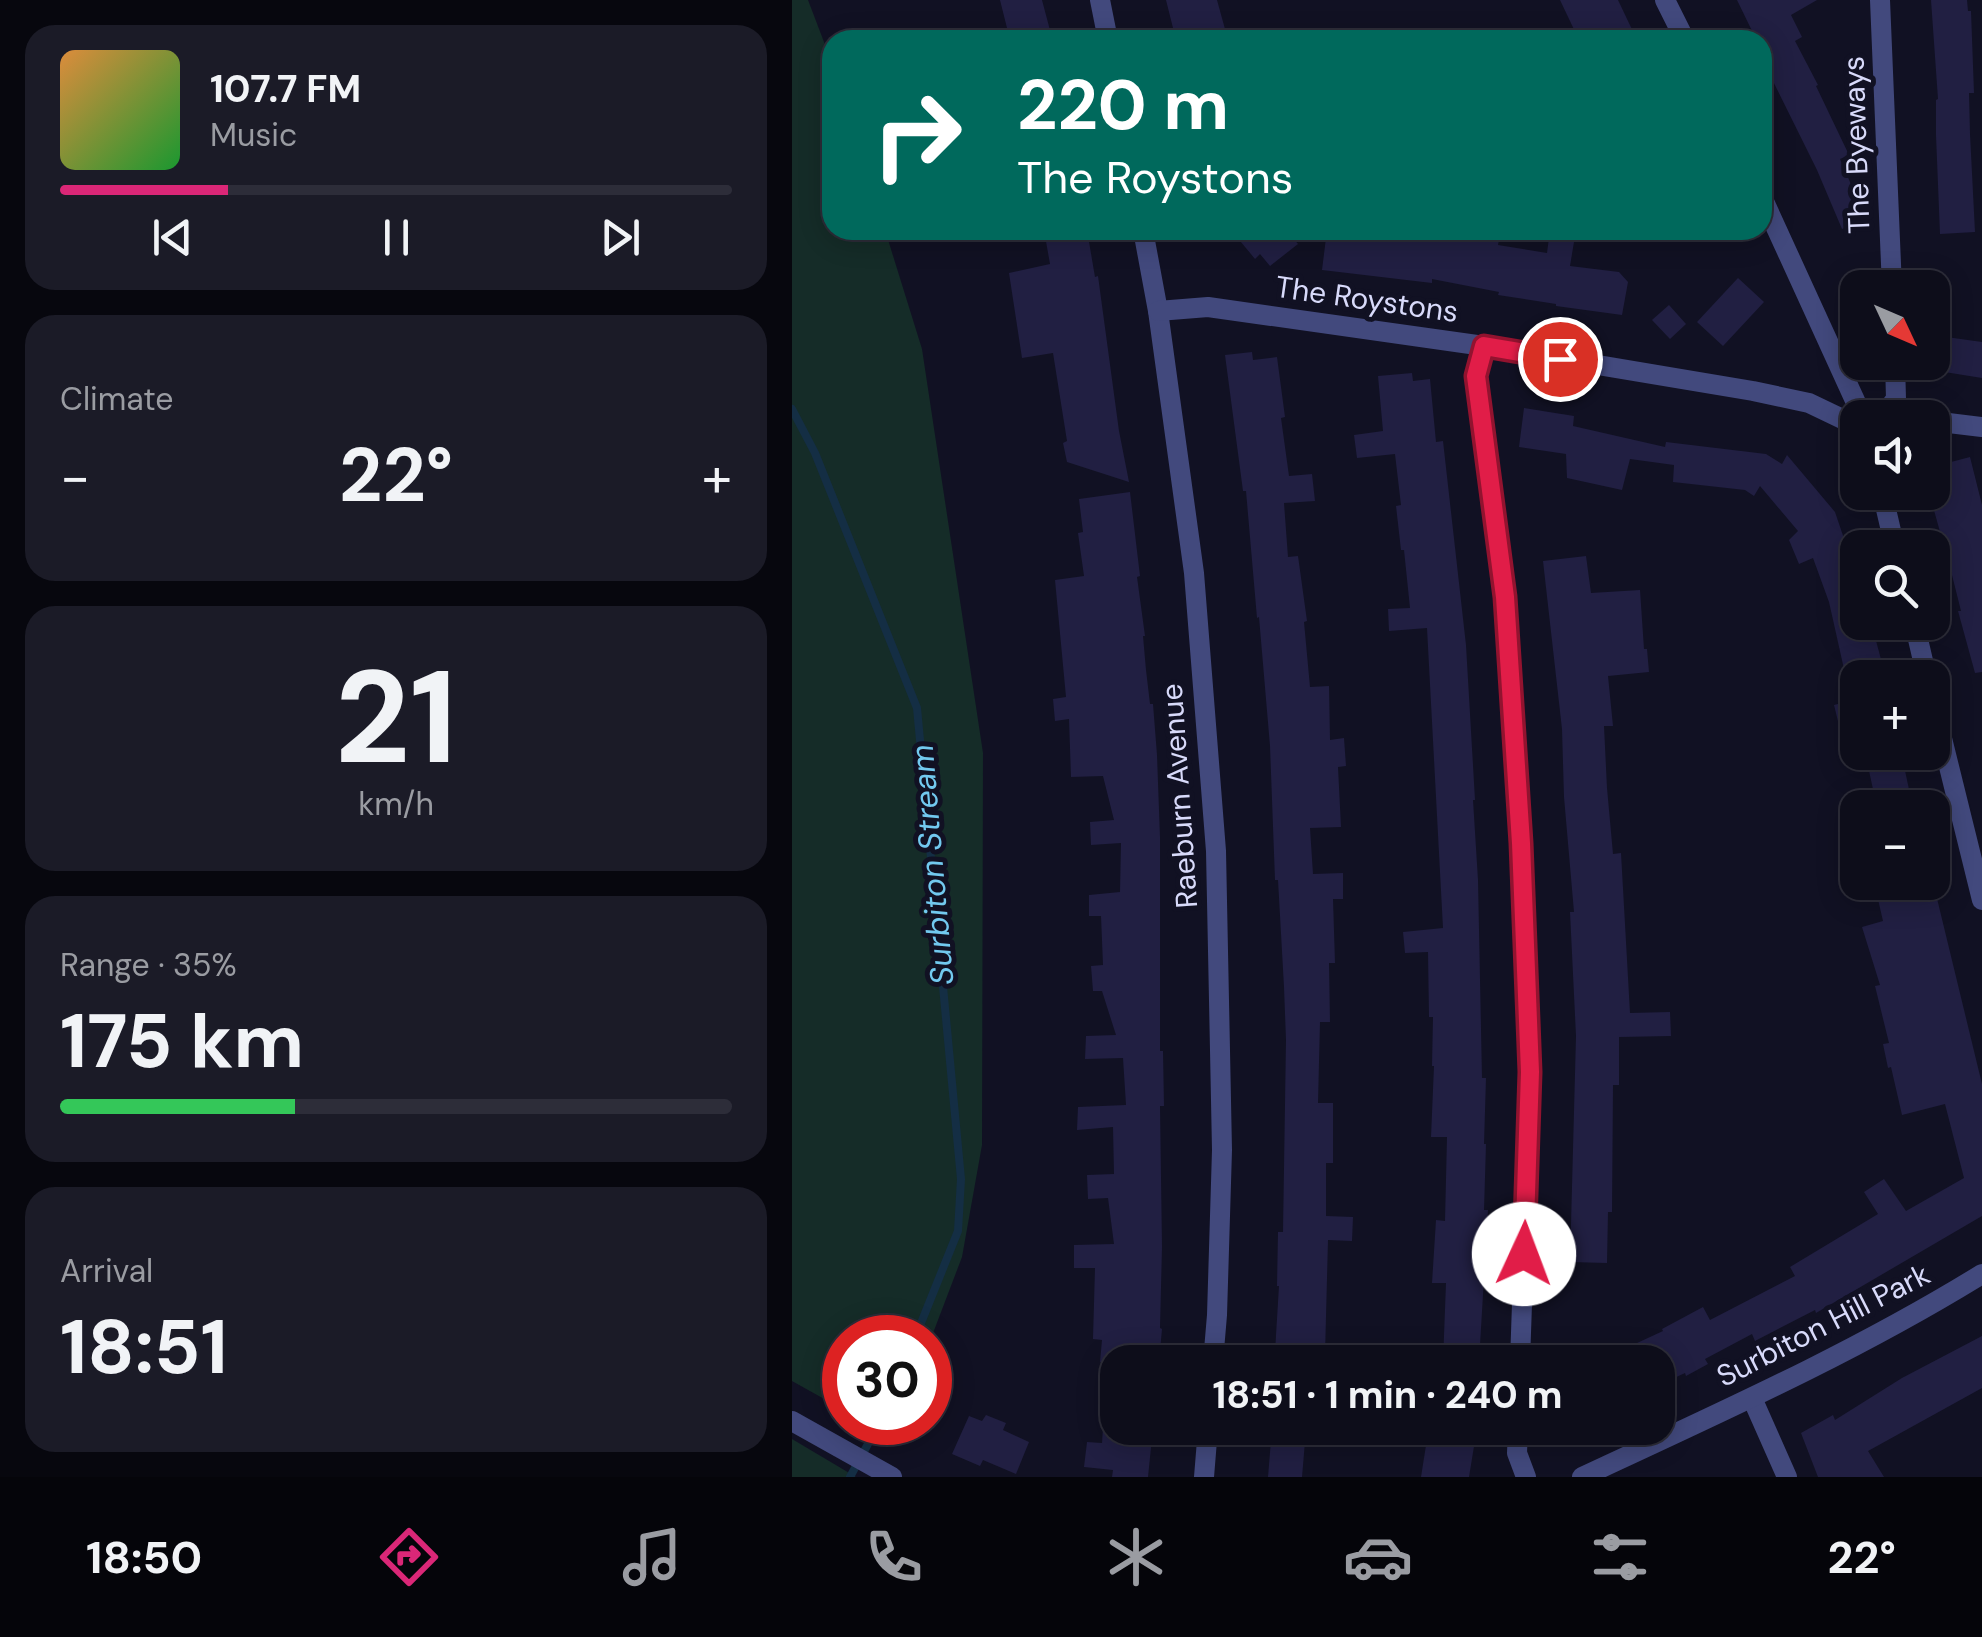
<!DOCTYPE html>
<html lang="en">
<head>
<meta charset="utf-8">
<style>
	:root { --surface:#0d0d1a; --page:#1b1b27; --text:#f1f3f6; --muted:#9a9ca2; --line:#2d2d39; --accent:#db2777 }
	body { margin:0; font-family:"DM Sans",sans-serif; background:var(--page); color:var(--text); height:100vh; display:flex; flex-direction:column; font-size:38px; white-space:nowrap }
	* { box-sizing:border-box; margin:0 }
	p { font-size:32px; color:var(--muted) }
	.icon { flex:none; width:55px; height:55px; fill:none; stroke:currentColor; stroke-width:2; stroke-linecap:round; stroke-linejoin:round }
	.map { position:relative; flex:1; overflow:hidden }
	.sheet { display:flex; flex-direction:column; gap:25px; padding:25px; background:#07070e; width:792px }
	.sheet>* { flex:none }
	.hud { position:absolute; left:30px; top:30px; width:950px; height:210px; border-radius:30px; box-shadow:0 5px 25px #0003,0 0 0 2px var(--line); background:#00695c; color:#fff; overflow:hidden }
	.needle { width:65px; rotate:134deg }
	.buttons { position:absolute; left:1048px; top:270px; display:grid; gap:20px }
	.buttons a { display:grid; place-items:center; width:110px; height:110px; border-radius:20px; background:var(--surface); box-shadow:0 5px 25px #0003,0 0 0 2px var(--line); font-size:50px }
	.speed { position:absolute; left:30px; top:1315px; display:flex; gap:20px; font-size:50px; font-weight:700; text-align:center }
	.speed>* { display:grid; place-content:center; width:130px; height:130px; border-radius:50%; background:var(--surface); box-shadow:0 5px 25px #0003,0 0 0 2px var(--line); line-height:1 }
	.speed .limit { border:15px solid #d22; background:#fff; color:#111 }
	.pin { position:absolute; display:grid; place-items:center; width:85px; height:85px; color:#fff; margin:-42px; border:5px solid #fff; border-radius:50%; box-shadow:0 2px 10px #0007 }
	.me { position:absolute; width:110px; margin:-55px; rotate:2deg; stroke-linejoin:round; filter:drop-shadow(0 0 8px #0008) }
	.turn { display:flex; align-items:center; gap:35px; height:210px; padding:0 30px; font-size:45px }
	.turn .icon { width:130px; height:130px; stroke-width:2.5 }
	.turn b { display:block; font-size:70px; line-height:85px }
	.big { font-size:75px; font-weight:700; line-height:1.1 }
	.sheet .tile { flex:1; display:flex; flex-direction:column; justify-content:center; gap:15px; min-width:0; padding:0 35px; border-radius:30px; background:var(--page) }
	.sheet .dial { align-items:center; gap:0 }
	.dial b { font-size:130px; line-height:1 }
	.song { display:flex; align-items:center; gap:30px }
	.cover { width:120px; height:120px; border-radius:15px; background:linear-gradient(135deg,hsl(30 70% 55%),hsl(130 70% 35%)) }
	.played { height:10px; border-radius:5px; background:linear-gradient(90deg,var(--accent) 25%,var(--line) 25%) }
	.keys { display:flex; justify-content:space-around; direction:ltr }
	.heat { display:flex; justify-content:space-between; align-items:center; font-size:55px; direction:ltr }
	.charge { height:15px; border-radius:8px; background:linear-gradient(90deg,#34c759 35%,var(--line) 0) }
	.trip { position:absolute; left:308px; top:1345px; width:575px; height:100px; border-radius:30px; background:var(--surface); box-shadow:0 5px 25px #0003,0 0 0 2px var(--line); font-weight:700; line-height:100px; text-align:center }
	.menu { display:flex; height:160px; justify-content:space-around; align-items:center; background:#05050a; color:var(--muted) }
	.menu .icon { width:70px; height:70px }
	.menu .selected { color:var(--accent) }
	.menu b { font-size:45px; color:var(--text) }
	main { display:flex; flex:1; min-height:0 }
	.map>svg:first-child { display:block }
</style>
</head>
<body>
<main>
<section class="sheet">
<div class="tile">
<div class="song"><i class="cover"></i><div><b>107.7 FM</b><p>Music</p></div></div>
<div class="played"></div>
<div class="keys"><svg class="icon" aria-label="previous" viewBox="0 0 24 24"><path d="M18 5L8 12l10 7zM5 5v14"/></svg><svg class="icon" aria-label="pause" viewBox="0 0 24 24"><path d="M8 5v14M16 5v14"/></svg><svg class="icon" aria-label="next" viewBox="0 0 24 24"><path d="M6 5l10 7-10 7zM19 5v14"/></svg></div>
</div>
<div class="tile"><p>Climate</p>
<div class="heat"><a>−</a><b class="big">22°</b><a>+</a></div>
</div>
<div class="tile dial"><b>21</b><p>km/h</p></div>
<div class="tile"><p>Range · 35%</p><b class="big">175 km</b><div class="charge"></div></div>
<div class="tile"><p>Arrival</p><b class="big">18:51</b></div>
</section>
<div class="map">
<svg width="1190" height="1477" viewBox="0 0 1190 1477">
	<rect width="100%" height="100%" fill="#111123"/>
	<g fill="#152c28">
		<path d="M0 0H16L40 63V230H93L130 349 191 753 190 1145 170 1257 138 1341V1338H52V1410L0 1381Z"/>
		<path d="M0 1439 64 1477H0Z"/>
	</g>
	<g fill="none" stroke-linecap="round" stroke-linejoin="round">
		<g stroke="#142e44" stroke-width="8">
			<path d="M0 409 23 453 125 708 169 1179 166 1231 123 1338"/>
			<path d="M58 1477 88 1422"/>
		</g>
	</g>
	<g fill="#211f42">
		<path d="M208 0H250L259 34 236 40H218Z"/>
		<path d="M374 0H425L436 40H384Z"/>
		<path d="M768 0H826L845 40H787Z"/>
		<path d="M945 0H1025L999 15 1010 37 1003 41 1026 85 1024 86 1057 155 1048 159 1074 219 1050 229 1025 170 970 59V40H960L959 37 962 35Z"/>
		<path d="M1139 0H1175L1176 11H1179L1182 93H1177L1178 134 1183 232 1148 234 1144 135V100L1146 99Z"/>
		<path d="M252 230H295L303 277 306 276 327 431 337 482 275 462 271 443 275 441 261 353 230 358 217 273 258 264Z"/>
		<path d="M439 230H498L496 232 506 244 478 266 468 254 463 259Z"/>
		<path d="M535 230H627L681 238 682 230 708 235 706 245 755 253 758 230H784L778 266 827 272 836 282 830 315 764 306V304L706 295 707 292 640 279V283L530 270Z"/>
		<path d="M946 278 972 302 931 346 905 322Z"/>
		<path d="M877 305 894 324 878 339 860 320Z"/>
		<path d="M1140 335 1190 342V378L1140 370Z"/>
		<path d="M460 352 461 360 485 357 493 417 489 418 497 476 520 474 523 501 492 503 496 557 506 556 515 621 512 622 518 687 537 686 538 740 552 738 554 766 546 767 549 827 518 828 521 874 551 873V899H541L543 963H537L538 1022H528L526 1103H541V1163H534V1216L561 1217 560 1241 536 1240 533 1355 483 1352 487 1286H485L486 1232H491L494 1040 492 987 486 880H483L478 746 467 617 465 618 454 491H451L433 355Z"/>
		<path d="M620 373 621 381 638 379 644 442 651 441 674 645 683 800H681L686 880 690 1078H694L692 1144H694L692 1210H696L687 1362H651L654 1283H640L644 1220 653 1221 655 1137H639L642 1066H640L641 1017H637L636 952 613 953 611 932 651 928 635 628 597 631 596 609 618 608 612 550H609L604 506 609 505 603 454 565 458 562 435 591 431 586 376Z"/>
		<path d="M732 408 782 416 781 426 873 447 874 442 974 454 990 464 995 455 1043 512 1065 577V622H1079L1094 678H1054L1037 602 1021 558 1007 564 997 540 1006 531 968 486 962 496 953 490 881 482 882 465 838 459 830 490 775 478 774 454 727 447Z"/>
		<path d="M1178 457 1190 505V672L1183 673 1166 611H1169L1160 575 1140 503V467Z"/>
		<path d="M338 492 348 576 345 577 353 636H351L354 670 358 704H361L365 755 368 837V1051H371L372 1106H368L370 1247 368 1328 370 1329 367 1362H308L310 1340 301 1339 303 1268H282V1245L322 1244 316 1198 296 1199 295 1175 322 1174 321 1127 285 1130 286 1107 334 1105 331 1058 293 1059 294 1036 324 1035 310 991H301L299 966 311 965 309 916H297V895L328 892 329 843 299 845 298 822 322 820 311 776 279 777 277 719 263 721 261 699 274 697 263 580 292 576 286 533 291 532 287 499Z"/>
		<path d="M794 556 799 593 848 590 852 649H855L857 672 816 676 821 726H812L815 788 821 854 829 853 838 1013 878 1012 879 1036 827 1037V1085H821L820 1212H816L815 1263 778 1262 784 1036 778 912H782L772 797 770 729 751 561Z"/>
		<path d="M1065 699V765L1057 766 1042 705Z"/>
		<path d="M1073 752H1109L1121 808H1085Z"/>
		<path d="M1082 882H1141L1190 1084V1216L1024 1313 1023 1310 963 1341 960 1334 913 1359 916 1364 894 1376 893 1373 865 1386V1362H804L871 1331 870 1329 911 1307 918 1320 1003 1276 998 1267 1086 1214 1072 1192 1092 1179 1114 1211 1172 1178 1153 1104 1110 1115 1099 1067 1096 1068 1091 1044 1097 1043 1083 986 1088 985 1070 927 1091 921Z"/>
		<path d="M1190 1336V1388L1076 1451 1092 1477H1026L1009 1433 1041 1415 1043 1420 1110 1378Z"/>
		<path d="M194 1415 214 1423 211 1430 237 1442 224 1474 191 1460 188 1466 160 1454 177 1416 190 1421Z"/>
		<path d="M311 1428H361L356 1477H320L321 1470 292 1467 295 1442 310 1443Z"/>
		<path d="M480 1428 514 1430 510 1477H476Z"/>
		<path d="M648 1428H685L677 1477H629L635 1439 646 1440Z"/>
	</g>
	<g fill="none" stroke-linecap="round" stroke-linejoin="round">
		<g stroke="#42497d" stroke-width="20">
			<path d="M873 0 893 40"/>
			<path d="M1088 0 1100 288"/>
			<path d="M970 197 1071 418"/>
			<path d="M692 346 684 376 713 597 729 843 738 1072 728 1362"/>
			<path d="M1089 418 1104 399 1103 362"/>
			<path d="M1090 492 1103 548"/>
			<path d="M1122 622 1135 678"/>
			<path d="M1140 698 1190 900"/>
			<path d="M960 1398 995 1477"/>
			<path d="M726 1428 725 1453 734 1477"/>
		</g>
		<g stroke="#42497d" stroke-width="20">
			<path d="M308 0 316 40"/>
			<path d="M351 230 366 311 402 573 424 851 430 1150 425 1315 421 1362"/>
			<path d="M366 311 416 307 692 346 961 391 1017 403 1065 426"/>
			<path d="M1140 421 1190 427"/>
			<path d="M0 1421 100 1477"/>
			<path d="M412 1477 416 1428"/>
			<path d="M790 1477C925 1414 1062 1353 1190 1274"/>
		</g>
	</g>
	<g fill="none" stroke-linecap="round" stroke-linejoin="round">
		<g stroke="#92132f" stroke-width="25">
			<path id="route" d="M732 1254 738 1072 729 843 713 597 684 376 692 346 768 359"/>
		</g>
		<use href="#route" stroke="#e11d48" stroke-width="18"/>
	</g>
	<g text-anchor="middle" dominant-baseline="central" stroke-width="10" stroke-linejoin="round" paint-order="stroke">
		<g font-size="30" fill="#d8dafa" stroke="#111123">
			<text transform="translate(1064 145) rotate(-92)">The Byeways</text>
			<text transform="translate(575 299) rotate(8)">The Roystons</text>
			<text transform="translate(387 796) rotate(-94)">Raeburn Avenue</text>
			<text transform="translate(1031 1325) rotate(-27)">Surbiton Hill Park</text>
		</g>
		<g font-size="32" font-style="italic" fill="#72c9ef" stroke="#111123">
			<text transform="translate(140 865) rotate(-95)">Surbiton Stream</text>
		</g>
	</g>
</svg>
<div class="buttons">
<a><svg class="needle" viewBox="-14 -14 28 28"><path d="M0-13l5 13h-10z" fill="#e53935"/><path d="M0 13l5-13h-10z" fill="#9a9ca2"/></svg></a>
<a><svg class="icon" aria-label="sound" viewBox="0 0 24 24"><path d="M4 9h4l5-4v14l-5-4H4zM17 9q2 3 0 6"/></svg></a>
<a><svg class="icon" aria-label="search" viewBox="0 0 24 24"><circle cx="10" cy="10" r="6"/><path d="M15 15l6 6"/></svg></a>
<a>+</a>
<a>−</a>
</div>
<div class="speed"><div class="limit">30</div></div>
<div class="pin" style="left:768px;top:359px;background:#d93025"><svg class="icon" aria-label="arrive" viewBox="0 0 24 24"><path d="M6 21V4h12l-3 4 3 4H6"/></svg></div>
<svg class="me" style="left:732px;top:1254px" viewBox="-20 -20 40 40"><circle r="19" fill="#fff"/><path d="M0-13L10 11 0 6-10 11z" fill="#e11d48"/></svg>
<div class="trip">18:51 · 1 min · 240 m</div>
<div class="hud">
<div class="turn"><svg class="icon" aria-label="right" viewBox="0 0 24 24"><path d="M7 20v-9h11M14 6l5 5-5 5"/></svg><div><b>220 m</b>The Roystons</div></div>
</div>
</div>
</main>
<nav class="menu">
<b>18:50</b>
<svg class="icon selected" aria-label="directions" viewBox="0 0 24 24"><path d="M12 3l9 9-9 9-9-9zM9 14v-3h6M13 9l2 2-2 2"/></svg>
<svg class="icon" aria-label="music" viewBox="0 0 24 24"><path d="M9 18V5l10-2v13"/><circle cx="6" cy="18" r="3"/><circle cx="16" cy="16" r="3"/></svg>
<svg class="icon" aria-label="phone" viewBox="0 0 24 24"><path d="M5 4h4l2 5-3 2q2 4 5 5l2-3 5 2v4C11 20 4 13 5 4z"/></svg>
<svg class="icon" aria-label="climate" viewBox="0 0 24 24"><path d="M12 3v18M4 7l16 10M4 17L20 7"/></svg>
<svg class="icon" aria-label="car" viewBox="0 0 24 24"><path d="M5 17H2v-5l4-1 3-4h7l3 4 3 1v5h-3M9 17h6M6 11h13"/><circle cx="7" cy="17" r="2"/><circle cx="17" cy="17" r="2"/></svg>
<svg class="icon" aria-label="filters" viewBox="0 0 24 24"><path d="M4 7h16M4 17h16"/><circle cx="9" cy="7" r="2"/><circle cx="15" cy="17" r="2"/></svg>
<b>22°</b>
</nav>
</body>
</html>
